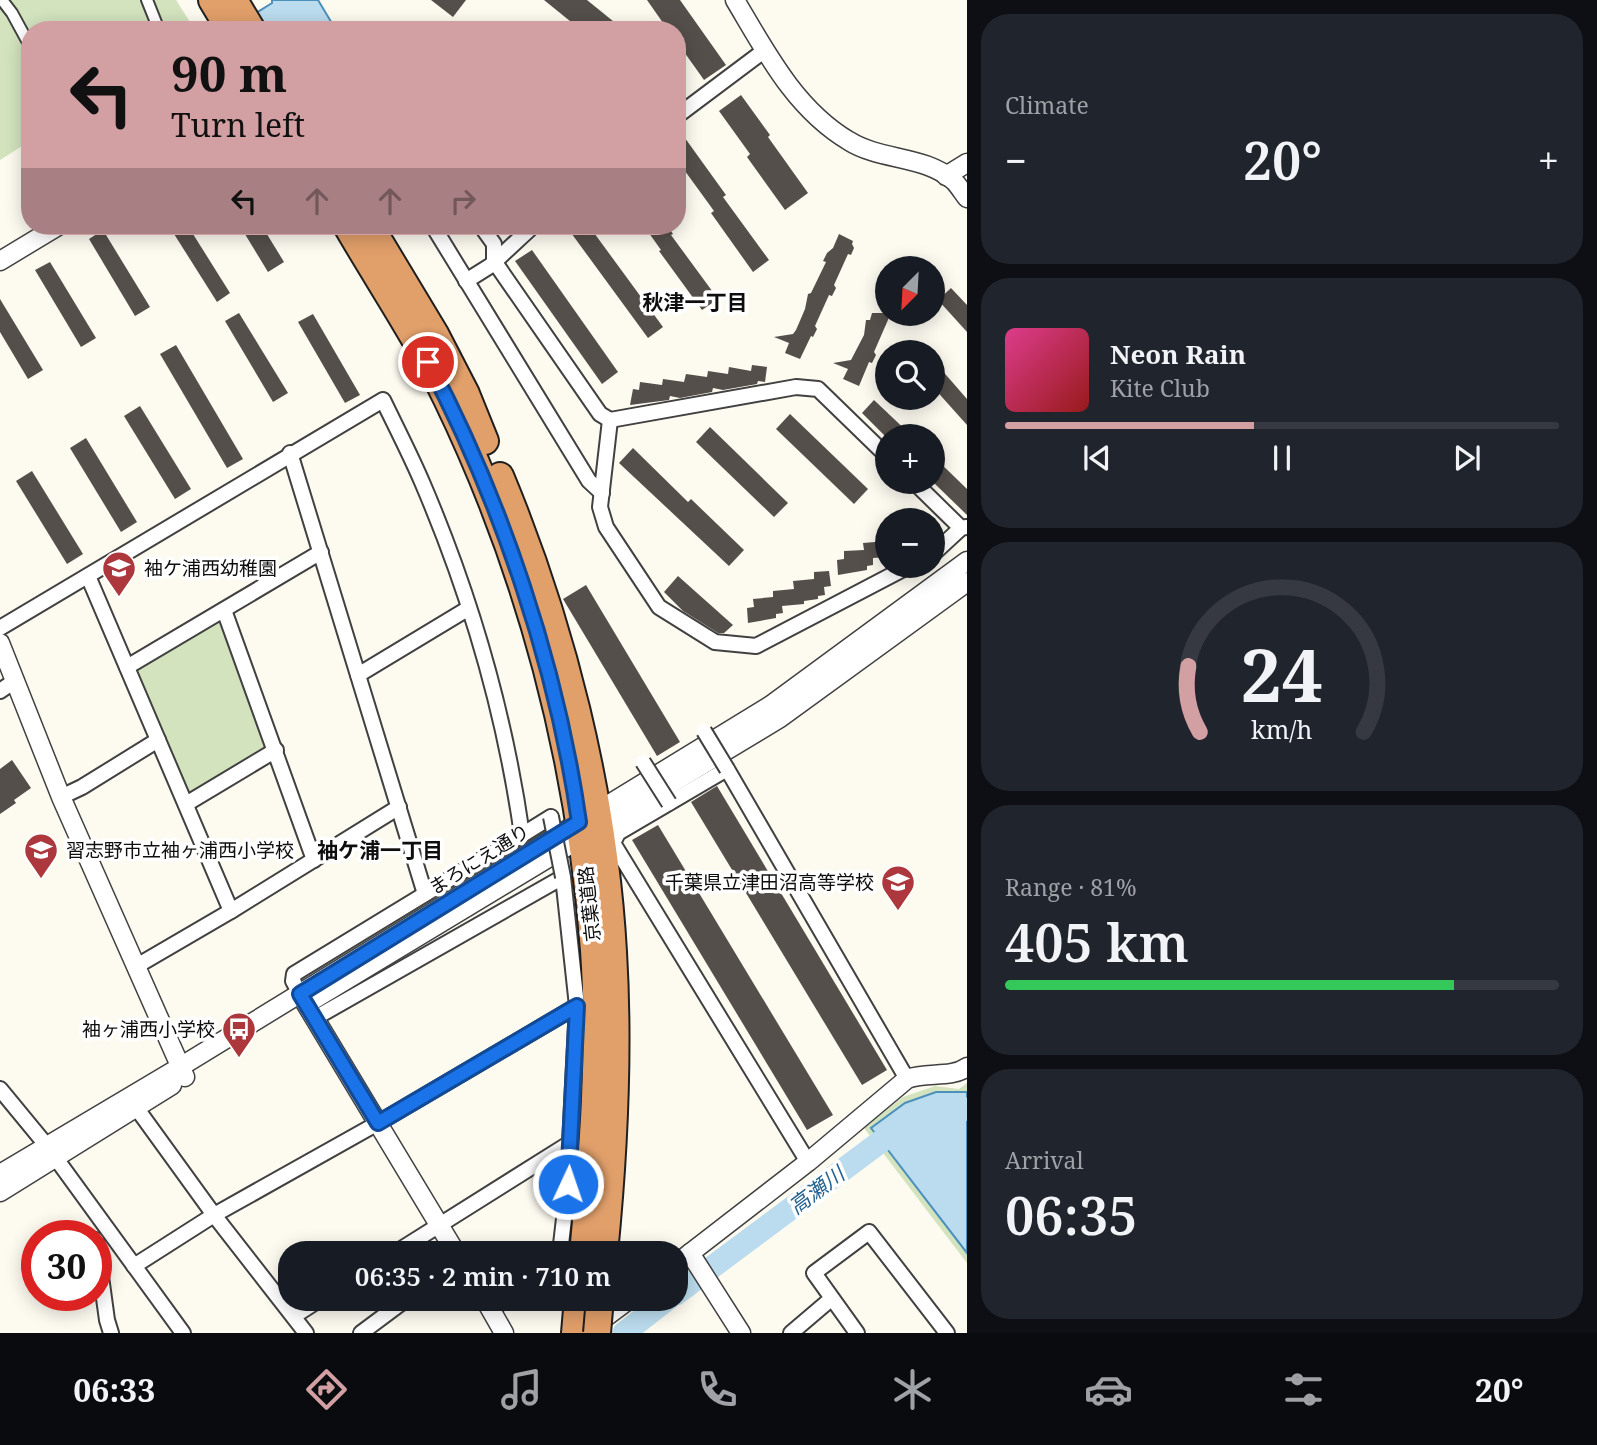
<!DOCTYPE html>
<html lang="en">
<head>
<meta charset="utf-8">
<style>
	:root { --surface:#171b24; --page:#20242c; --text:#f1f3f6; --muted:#9ea1a6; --line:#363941; --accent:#d29fa3 }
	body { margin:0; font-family:"Noto Serif","Noto Sans JP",serif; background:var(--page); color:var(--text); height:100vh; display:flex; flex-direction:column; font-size:26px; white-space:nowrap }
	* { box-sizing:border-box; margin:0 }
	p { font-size:23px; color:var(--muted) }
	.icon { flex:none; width:38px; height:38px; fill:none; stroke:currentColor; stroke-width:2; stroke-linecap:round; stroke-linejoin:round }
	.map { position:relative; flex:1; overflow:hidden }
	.sheet { display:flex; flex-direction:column; gap:14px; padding:14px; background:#0d0f14; width:630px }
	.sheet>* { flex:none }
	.hud { position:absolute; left:21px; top:21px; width:665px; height:214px; border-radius:28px; box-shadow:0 4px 18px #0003; background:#d29fa3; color:#111; overflow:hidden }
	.needle { width:46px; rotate:204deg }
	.buttons { position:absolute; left:875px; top:256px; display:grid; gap:14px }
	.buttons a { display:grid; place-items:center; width:70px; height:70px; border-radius:50%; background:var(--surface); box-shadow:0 4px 18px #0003; font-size:35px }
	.speed { position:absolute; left:21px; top:1220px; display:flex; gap:14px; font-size:35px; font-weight:700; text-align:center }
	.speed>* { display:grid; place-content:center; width:91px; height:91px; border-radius:50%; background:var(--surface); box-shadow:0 4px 18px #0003; line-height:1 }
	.speed .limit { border:10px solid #d22; background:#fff; color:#111 }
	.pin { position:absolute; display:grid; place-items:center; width:60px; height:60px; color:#fff; margin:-30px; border:4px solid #fff; border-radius:50%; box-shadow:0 2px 7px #0007 }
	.me { position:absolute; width:77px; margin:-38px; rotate:3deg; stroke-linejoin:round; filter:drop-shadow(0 0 5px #0008) }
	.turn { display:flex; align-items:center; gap:24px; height:147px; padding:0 35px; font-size:32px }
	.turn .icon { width:91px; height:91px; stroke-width:2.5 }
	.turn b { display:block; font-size:49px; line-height:60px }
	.lanes { display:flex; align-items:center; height:66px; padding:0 35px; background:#0003; justify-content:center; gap:35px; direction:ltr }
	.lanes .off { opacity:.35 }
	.big { font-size:52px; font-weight:600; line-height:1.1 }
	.sheet .tile { flex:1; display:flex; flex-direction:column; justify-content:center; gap:10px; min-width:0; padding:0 24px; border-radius:28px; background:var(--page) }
	.sheet .dial { align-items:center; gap:0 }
	.dial svg { height:182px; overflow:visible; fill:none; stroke:var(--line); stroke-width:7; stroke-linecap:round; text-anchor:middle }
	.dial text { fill:var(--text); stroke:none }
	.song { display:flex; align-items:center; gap:21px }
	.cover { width:84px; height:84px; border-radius:10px; background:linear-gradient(135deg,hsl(330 70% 55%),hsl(0 70% 35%)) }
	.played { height:7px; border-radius:4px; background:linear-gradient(90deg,var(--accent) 45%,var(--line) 45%) }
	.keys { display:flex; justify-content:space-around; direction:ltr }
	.heat { display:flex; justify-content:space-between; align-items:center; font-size:38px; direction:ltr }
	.charge { height:10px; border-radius:5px; background:linear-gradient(90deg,#34c759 81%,var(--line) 0) }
	.trip { position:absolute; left:278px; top:1241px; width:410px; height:70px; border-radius:28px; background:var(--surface); box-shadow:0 4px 18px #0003; font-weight:600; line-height:70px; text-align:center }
	.tab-bar { display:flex; height:112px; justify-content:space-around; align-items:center; background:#090b0e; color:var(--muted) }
	.tab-bar .icon { width:49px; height:49px }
	.tab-bar .active { color:var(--accent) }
	.tab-bar b { font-size:32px; color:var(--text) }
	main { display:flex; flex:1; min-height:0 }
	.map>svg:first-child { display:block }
</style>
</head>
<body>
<main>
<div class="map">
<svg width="967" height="1333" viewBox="0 0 967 1333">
	<rect width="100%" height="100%" fill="#fdfaf0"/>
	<g fill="#d2e3be">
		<path d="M0 0H176L195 30H30V141L0 160Z"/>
		<path d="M223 617 270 749 188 797 134 671Z"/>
		<path d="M967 1083V1263L864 1128 903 1097 935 1086 959 1089Z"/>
	</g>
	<g fill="#bbdcee" stroke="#4c90bc" stroke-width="2">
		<path d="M272 0H318L336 30H229L272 3Z"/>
		<path d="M936 1092H967V1253L871 1128 905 1103Z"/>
	</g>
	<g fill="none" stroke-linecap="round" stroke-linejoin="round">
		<g stroke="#bbdcee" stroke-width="23">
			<path d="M676 1294 907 1122 967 1109"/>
			<path d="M624 1333 669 1298"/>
		</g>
	</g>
	<g fill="#554f4b">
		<path d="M431 0H466L453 17Z"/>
		<path d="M544 0H587L624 30H581Z"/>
		<path d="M647 0H680L726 65 704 80 677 42V30H668Z"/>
		<path d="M741 95 770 135 768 137 808 193 785 210 747 157 750 154 719 111Z"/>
		<path d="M677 127 726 195 723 197 769 260 753 272 711 213 714 211 677 160Z"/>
		<path d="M169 226H188L230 293 217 302Z"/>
		<path d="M240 226H262L284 262 268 272Z"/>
		<path d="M566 226H589L663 327 648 338Z"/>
		<path d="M644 226H668L673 234 671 235 718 299 702 310 659 251 661 250Z"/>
		<path d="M103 230 150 307 135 316 89 239Z"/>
		<path d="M839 234 853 241 852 244 854 248 851 255 848 254 834 285 836 288 832 296 829 295 815 326 817 329 813 337 811 336 800 359 785 353 789 343 774 337 793 334 796 330 805 309 808 294 811 293 826 262 823 261 827 253 833 248Z"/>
		<path d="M532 250 618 372 602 384 515 261Z"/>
		<path d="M50 262 96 338 81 347 35 270Z"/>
		<path d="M951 288 967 305V332L938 300Z"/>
		<path d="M0 299 43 370 28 379 0 332Z"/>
		<path d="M239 313 288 393 273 402 225 321Z"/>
		<path d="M872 313H891L874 352 876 355 872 363 869 362 859 386 843 379 848 369 833 363 851 360 864 335 866 320H870Z"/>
		<path d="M313 314 360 395 345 403 298 322Z"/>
		<path d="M176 345 243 459 227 468 160 354Z"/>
		<path d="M933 360 967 399V425L933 387Z"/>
		<path d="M752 365 767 367 765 382 758 381 757 384 723 390 713 388 712 392 680 398 670 396 669 400 630 405 633 389 639 390 640 382 662 385 663 379 684 382 686 374 707 377 708 371 728 374 729 367 751 371Z"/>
		<path d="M874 400 912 436H885L862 413Z"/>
		<path d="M140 406 191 489 175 499 124 416Z"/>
		<path d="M790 414 868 489 854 504 776 429Z"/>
		<path d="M710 427 788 503 774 517 696 442Z"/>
		<path d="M86 438 137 522 121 532 70 448Z"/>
		<path d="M633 448 688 502 691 499 744 550 729 566 619 463Z"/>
		<path d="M933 456 967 489V515L933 482Z"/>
		<path d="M32 471 83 554 67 564 16 481Z"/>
		<path d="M887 541V557L873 558V565L867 566V570L838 575 837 560 844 559V551L864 550 863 543Z"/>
		<path d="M829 571 831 586 824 587 825 595 818 596V599L804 601V604L782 606 783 613 776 614V618L748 623 747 608 754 607 753 599 773 597V591L794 589 793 581 814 579V572Z"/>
		<path d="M678 576 733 625 724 633H718L683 611 664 592Z"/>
		<path d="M586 585 680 742 657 756 563 599Z"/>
		<path d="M12 760 31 788 14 800 16 803 0 814V769Z"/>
		<path d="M717 786 887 1070 862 1085 691 802Z"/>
		<path d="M658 825 833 1115 807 1130 632 840Z"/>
	</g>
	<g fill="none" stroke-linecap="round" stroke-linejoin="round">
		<g stroke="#414141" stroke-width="14">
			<g id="pedestrian">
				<path d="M2 0 12 13 30 46"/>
				<path d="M147 0 159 30"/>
			</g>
		</g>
		<g stroke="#414141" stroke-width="18">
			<g id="minor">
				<path d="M677 116 765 50"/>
				<path d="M433 226 589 481 602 493"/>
				<path d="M481 226 494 244V261L600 414 610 420 796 387 818 389 887 456"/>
				<path d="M466 281 490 266 533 226"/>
				<path d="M610 420 600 507 606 527 659 607 715 642 756 646 911 565"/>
				<path d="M290 453 425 894"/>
				<path d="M913 481 961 528"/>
				<path d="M933 554 961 528 967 527"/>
				<path d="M88 576 231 911"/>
				<path d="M224 610 314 860"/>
				<path d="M0 628 383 400C396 427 410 454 422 482 470 594 505 715 522 835L294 974 293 981 300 994"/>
				<path d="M127 667 321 552"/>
				<path d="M358 675 469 608"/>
				<path d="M0 691 16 680"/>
				<path d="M61 797 82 787 158 740"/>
				<path d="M186 804 276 750"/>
				<path d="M522 835 551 817"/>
				<path d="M135 967 231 911 399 807"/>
				<path d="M315 1018 563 877 577 1006 568 1184 560 1253"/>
				<path d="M0 1089 47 1146 183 1333"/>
				<path d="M130 1099 214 1215 306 1333"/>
				<path d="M808 1162 613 843 618 833 727 769 907 1079"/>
				<path d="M96 1240 107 1320 111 1333"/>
				<path d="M395 1253 570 1143"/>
				<path d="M134 1266 214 1215 378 1123 577 1006"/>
				<path d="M490 1310 508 1298"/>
				<path d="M294 1316 322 1298"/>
				<path d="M361 1333 408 1298"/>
				<path d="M791 1333 831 1299"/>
				<path d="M857 1333 814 1273 869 1232 947 1333"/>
			</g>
		</g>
		<g stroke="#414141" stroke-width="21">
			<g id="tertiary">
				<path d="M735 0C766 52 795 109 849 141 881 161 925 155 954 181 959 186 963 193 967 198"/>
				<path d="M946 176 967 163"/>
				<path d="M0 261 58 226"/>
				<path d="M0 643 61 797 185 1077"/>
				<path d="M300 994 456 1253"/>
				<path d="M313 1000 780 718 967 582"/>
				<path d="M0 1174 180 1067 771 705 967 561"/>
				<path d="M0 1192 172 1085"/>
				<path d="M690 1253 741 1333"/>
				<path d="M676 1264 808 1162 907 1079C927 1071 950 1079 967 1067"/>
				<path d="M484 1298 504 1333"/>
				<path d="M595 1325 631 1298"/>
			</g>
		</g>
		<g stroke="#1f1f1f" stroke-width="30">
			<g id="motorway">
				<path d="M212 0 230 30"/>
				<path d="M234 0 252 30"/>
				<path d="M347 226C380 283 418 339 447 399 530 571 580 760 594 950 601 1052 593 1152 583 1253"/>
				<path d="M370 226 435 334 466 394 485 441"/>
				<path d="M500 476C562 625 604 791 613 952 619 1052 614 1153 604 1253"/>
				<path d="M575 1333 578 1298"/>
			</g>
		</g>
		<use href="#pedestrian" stroke="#fff" stroke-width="10"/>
		<use href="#minor" stroke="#fff" stroke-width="14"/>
		<use href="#tertiary" stroke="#fff" stroke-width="18"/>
		<use href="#motorway" stroke="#e19f6a" stroke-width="26"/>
		<g stroke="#414141" stroke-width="18" stroke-linecap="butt">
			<g id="minor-bridge">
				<path d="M704 731 727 769"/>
				<path d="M643 762 669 803"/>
				<path d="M551 817 563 877"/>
			</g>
		</g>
		<g stroke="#1f1f1f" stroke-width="30" stroke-linecap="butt">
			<path id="motorway-bridge" d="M597 1333 600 1298"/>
		</g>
		<use href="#minor-bridge" stroke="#fff" stroke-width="14"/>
		<use href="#motorway-bridge" stroke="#e19f6a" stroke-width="26"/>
	</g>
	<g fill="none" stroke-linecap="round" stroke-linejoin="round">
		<g stroke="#114b97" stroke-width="18">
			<path id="route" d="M428 362C501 500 557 666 579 822L300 994 378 1123 577 1006 568 1184"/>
		</g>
		<use href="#route" stroke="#1a73e8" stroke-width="12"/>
	</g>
	<defs>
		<g id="school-pin" transform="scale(1.75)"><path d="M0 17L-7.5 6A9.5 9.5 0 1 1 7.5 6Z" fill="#ac383e" stroke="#fff"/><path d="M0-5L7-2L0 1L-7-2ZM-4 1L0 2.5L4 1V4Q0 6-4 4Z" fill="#fff"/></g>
		<g id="bus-pin" transform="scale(1.75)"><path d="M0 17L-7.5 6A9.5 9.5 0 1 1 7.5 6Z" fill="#ac383e" stroke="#fff"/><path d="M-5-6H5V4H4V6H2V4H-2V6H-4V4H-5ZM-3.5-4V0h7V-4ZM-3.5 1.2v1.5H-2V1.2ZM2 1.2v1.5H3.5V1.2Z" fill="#fff"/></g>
	</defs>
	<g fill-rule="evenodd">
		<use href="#school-pin" x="119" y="568"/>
		<use href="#school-pin" x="41" y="850"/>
		<use href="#school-pin" x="898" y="882"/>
		<use href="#bus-pin" x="239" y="1029"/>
	</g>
	<g text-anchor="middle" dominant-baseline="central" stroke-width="7" stroke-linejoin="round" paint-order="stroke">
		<g font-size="19" fill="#0e0e0e" stroke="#fff" text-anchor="start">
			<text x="144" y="568">袖ケ浦西幼稚園</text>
			<text x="66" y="850">習志野市立袖ヶ浦西小学校</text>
			<text x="874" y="882" text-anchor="end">千葉県立津田沼高等学校</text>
			<text x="215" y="1029" text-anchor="end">袖ヶ浦西小学校</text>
		</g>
		<g font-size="19" fill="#0e0e0e" stroke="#fff">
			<text transform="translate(479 859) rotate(-32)">まろにえ通り</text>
			<text transform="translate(589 904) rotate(-96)">京葉道路</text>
		</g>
		<g font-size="21" font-weight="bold" fill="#0e0e0e" stroke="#fff">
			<text x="695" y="302">秋津一丁目</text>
			<text x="380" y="850">袖ケ浦一丁目</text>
		</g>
		<g font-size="21" font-style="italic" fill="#27638f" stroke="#fff">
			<text transform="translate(816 1190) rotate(-37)">高瀬川</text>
		</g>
	</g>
</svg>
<div class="buttons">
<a><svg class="needle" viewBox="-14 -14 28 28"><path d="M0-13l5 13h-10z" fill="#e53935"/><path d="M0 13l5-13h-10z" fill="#9ea1a6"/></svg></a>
<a><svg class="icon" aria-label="search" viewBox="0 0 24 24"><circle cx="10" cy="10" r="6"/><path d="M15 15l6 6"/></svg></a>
<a>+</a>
<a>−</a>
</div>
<div class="speed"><div class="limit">30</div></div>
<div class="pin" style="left:428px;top:362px;background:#d93025"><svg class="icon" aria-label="arrive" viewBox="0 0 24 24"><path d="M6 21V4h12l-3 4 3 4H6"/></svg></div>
<svg class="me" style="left:568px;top:1184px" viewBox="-20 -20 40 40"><circle r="17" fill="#1a73e8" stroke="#fff" stroke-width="3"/><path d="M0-11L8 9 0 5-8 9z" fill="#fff"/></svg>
<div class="trip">06:35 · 2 min · 710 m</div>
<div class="hud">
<div class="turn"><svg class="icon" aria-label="left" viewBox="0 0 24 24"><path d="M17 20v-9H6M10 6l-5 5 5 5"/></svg><div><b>90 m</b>Turn left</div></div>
<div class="lanes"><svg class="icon" aria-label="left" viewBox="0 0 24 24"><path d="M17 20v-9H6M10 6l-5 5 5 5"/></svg><svg class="icon off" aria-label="ahead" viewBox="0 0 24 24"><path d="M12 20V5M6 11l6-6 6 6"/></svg><svg class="icon off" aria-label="ahead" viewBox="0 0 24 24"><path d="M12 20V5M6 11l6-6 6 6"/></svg><svg class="icon off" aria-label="right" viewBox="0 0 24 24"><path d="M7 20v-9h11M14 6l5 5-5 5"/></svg></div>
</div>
</div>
<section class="sheet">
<div class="tile"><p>Climate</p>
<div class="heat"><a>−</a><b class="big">20°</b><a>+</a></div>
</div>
<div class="tile">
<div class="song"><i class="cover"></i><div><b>Neon Rain</b><p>Kite Club</p></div></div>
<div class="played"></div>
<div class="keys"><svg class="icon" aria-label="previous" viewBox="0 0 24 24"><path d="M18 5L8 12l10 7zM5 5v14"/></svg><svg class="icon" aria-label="pause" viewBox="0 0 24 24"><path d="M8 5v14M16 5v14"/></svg><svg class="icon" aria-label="next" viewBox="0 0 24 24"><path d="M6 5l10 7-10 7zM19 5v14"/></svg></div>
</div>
<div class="tile dial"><svg viewBox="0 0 100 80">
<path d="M14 69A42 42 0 1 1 86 69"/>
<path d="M14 69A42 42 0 0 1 9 40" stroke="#d29fa3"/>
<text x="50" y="56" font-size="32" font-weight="700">24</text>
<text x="50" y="72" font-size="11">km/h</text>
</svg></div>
<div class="tile"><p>Range · 81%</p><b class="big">405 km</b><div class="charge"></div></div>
<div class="tile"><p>Arrival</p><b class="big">06:35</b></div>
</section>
</main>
<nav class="tab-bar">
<b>06:33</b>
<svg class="icon active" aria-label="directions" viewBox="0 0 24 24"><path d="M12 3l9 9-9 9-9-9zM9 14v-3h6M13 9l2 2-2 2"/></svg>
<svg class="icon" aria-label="music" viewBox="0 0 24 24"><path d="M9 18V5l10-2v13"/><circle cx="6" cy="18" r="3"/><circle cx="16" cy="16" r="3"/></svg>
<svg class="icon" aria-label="phone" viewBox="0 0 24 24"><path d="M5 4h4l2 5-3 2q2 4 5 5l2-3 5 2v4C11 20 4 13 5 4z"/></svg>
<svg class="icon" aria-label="climate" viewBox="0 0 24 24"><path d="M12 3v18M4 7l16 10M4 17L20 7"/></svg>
<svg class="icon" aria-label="car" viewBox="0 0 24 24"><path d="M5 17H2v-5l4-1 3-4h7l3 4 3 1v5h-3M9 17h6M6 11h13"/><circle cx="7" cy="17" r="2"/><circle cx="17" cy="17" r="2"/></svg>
<svg class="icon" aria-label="filters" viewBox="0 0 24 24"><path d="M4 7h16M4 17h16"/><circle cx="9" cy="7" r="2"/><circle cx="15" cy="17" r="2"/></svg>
<b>20°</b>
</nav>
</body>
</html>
